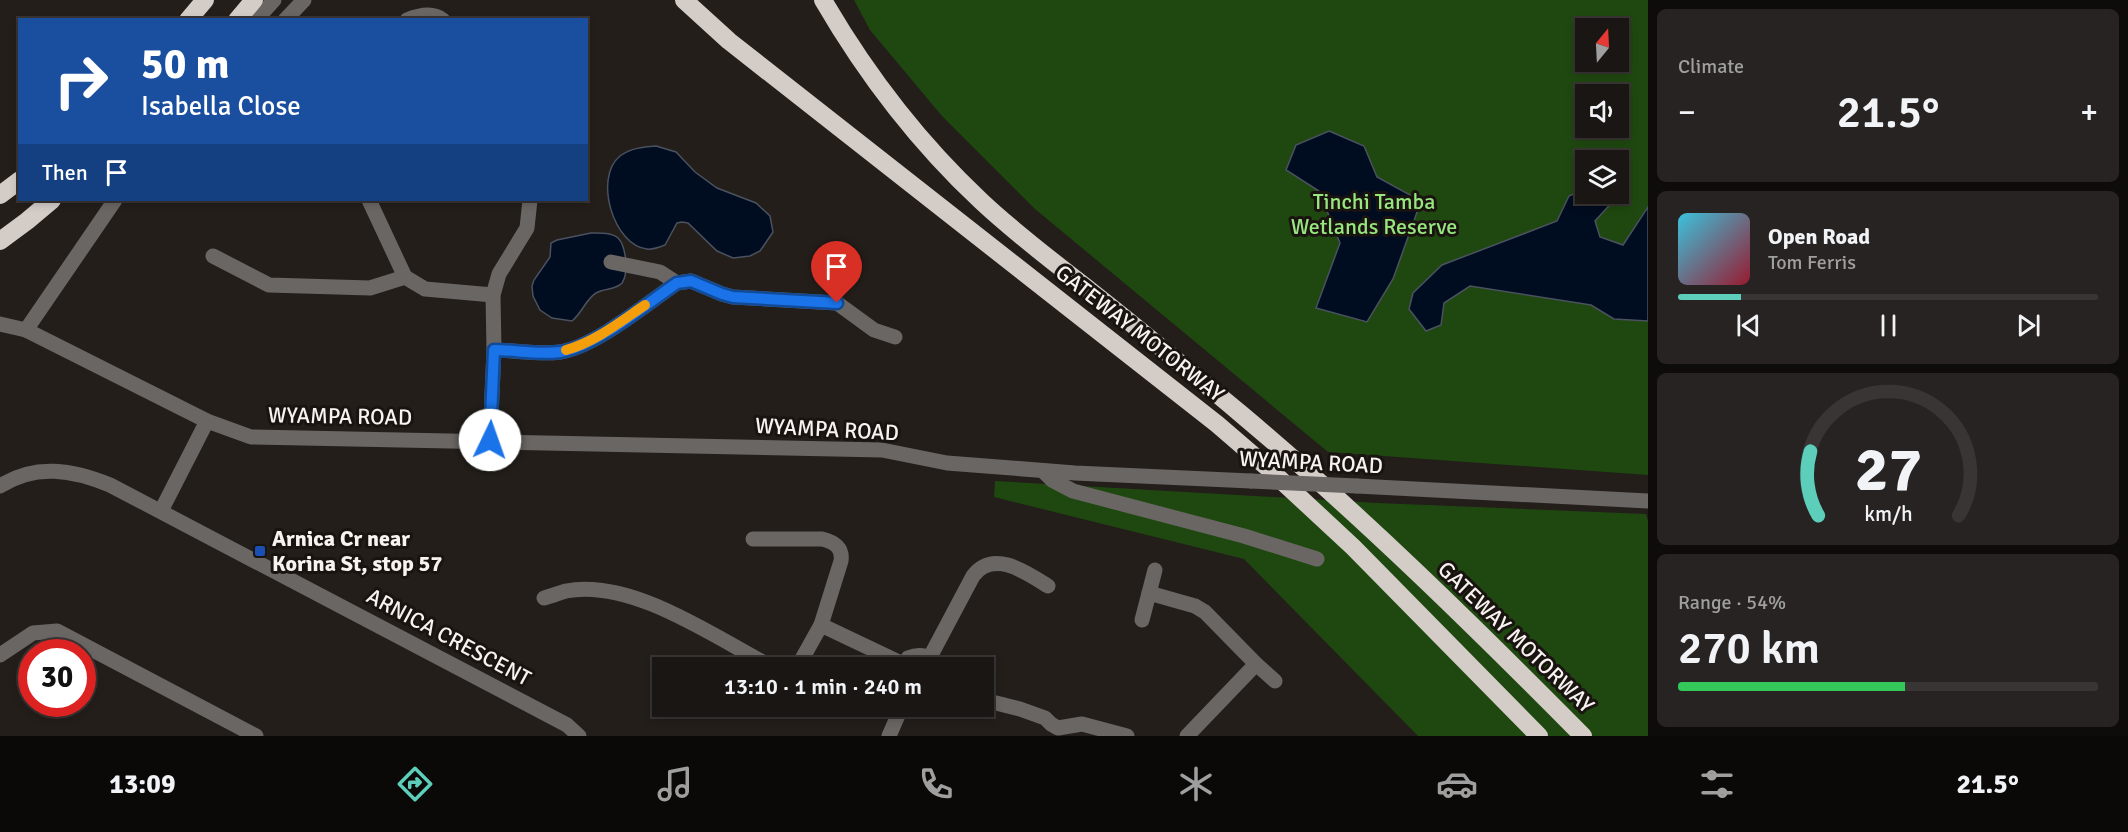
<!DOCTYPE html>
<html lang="en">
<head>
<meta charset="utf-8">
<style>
	:root { --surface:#1a1614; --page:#272322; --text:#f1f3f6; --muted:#9f9fa0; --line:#383534; --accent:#5dceb9 }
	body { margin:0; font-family:Signika,sans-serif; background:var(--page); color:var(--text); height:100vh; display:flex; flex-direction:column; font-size:22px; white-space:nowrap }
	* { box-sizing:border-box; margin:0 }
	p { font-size:20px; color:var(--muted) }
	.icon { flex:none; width:33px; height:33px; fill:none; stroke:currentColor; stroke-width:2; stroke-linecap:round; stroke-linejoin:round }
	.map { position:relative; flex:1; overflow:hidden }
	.side { display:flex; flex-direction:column; gap:9px; padding:9px; background:#0e0c0b; width:480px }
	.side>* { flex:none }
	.guide { position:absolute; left:18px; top:18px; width:570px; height:183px; border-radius:0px; box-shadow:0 3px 9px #0003,0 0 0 2px var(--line); background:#1a4fa0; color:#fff; overflow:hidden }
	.needle { width:39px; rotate:18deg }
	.buttons { position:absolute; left:1575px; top:18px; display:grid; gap:12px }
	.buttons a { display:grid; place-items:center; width:54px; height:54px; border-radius:0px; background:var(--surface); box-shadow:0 3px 9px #0003,0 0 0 2px var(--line); font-size:30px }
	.speed { position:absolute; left:18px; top:639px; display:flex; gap:12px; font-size:30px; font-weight:700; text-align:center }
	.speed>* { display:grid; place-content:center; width:78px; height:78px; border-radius:50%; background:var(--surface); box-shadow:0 3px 9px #0003,0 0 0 2px var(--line); line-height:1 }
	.speed .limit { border:9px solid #d22; background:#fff; color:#111 }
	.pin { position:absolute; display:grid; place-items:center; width:51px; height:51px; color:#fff; margin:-62px -26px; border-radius:50% 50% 50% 0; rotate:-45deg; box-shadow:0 0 6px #0007 }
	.pin .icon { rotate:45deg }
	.me { position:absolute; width:66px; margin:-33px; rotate:3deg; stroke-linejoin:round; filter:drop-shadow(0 0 4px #0008) }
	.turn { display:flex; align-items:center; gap:21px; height:126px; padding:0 24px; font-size:27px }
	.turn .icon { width:78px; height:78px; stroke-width:2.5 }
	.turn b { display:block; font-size:42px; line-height:51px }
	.then { display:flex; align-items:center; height:57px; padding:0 24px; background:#0003; gap:12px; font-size:22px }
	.big { font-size:45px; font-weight:600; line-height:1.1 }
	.side .tile { flex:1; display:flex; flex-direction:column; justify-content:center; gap:9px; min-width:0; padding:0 21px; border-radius:9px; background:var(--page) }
	.side .dial { align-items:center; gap:0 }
	.dial svg { height:156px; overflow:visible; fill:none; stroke:var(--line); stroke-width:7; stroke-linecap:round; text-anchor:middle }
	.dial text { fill:var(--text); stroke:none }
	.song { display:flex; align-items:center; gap:18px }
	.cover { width:72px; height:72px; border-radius:9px; background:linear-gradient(135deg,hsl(190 70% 55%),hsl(350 70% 35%)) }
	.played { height:6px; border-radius:3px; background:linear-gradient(90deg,var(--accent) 15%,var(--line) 15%) }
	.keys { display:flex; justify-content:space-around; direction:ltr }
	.heat { display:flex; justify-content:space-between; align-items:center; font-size:33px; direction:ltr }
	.charge { height:9px; border-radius:4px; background:linear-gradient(90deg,#34c759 54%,var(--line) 0) }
	.trip { position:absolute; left:652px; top:657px; width:342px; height:60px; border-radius:0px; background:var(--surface); box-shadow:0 3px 9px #0003,0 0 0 2px var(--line); font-weight:600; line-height:60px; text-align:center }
	.menu { display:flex; height:96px; justify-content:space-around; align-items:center; background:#0a0908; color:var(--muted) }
	.menu .icon { width:42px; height:42px }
	.menu .active { color:var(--accent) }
	.menu b { font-size:27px; color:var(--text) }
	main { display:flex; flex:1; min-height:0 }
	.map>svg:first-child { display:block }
</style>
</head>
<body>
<main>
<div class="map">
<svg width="1648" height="736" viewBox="0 0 1648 736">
	<rect width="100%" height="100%" fill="#231e1a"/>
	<g fill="#1f4810" fill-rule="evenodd">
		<path d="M854 0H1648V475L1328 452 1035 209 942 116 870 30ZM1586 28H1618V62H1586ZM1586 94H1618V128H1586ZM1586 160H1618V194H1586Z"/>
		<path d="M995 481 1377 503 1646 514 1648 521V736H1418L1244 559 994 497Z"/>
	</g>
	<g fill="#000c20" stroke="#4a515f" stroke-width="1.5">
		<path d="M1329 131 1364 146 1377 177 1421 201 1393 279 1367 322 1316 308 1340 243 1319 191 1286 170 1296 145Z"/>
		<path d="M656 146 676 152 695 172 717 188 756 203 770 216 773 232 760 251 750 256 733 258 717 251 688 223 682 222 677 223 665 245C660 247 653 250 647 249 614 246 593 178 620 156 631 148 643 147 656 146Z"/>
		<path d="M1619 183 1627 186 1595 221 1600 237 1623 245 1648 207V321L1614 319 1591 305 1470 286 1444 303 1441 325 1426 331 1409 309 1413 293 1442 265 1557 221 1569 196 1585 189 1586 194H1618Z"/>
		<path d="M591 233C599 233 611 232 618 238 626 246 629 273 622 283 616 290 604 288 596 293 586 299 582 313 572 321L552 318 540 310 533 296 532 286 534 280 550 257 551 243 557 240Z"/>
	</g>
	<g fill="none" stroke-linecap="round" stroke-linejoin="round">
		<g stroke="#6a6664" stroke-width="15">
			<path d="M256 20 274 0"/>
			<path d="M285 20 304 0"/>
			<path d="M407 20C419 15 433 12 443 20"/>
			<path d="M369 200 405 277 425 289 493 295"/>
			<path d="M213 256 269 285 370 288 405 277"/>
			<path d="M611 262 660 272 677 283"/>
			<path d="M0 324 26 330 207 421 251 437 882 450 947 463 1075 473 1251 481"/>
			<path d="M26 330 115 200"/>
			<path d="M494 350C514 350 540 355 560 352 595 347 646 304 677 283L691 281 722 294 733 297 837 303 874 330 895 337"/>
			<path d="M490 440 494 350 493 295 499 274 527 228 530 200"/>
			<path d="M1043 471 1052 480 1073 491 1244 536 1317 559"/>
			<path d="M0 486C36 463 73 470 110 485L567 725 579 736"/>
			<path d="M1357 486 1648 501"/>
			<path d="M161 511 207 421"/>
			<path d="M753 539H822C834 542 843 547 841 561L821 625"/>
			<path d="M1149 593 1195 606 1205 612 1256 664 1187 736"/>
			<path d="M544 598C552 596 559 593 566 591 633 578 717 639 774 668"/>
			<path d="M1142 620 1155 570"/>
			<path d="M0 655 33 633 57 631 256 736"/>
			<path d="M930 657 973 576C993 549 1026 572 1048 586"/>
			<path d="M1256 664 1275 681"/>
			<path d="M797 668 821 625 903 664"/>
			<path d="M901 668 908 658C920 653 932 655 938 668"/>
			<path d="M984 700 1020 709 1045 718 1051 724 1058 728 1082 724 1127 736"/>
			<path d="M889 736 902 706"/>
		</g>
		<g stroke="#d4ccc7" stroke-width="18">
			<path d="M684 0 729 41 1217 424 1268 468 1353 547 1539 736"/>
			<path d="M823 0C866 74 919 143 981 201 1016 234 1055 263 1092 292 1143 332 1192 373 1241 414 1361 515 1473 625 1583 736"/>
			<path d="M188 20 205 0"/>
			<path d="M237 20 254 0"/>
			<path d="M0 195 20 180"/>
			<path d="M0 241 27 221 52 200"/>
		</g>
		<path stroke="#6a6664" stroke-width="15" d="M1251 481 1357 486"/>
	</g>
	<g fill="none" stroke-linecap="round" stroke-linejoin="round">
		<g stroke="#114b97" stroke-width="15">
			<path id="route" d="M490 440 494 350C515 350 539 355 560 352 595 347 646 304 677 283L691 281 722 294 733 297 837 303"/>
		</g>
		<use href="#route" stroke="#1a73e8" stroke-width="10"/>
		<path stroke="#f59e0b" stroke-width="10" d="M566 350C595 342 620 322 645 305"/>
	</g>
	<rect fill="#1a4fb4" stroke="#1a1411" stroke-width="2" x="254" y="545" width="12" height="12" rx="3"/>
	<g text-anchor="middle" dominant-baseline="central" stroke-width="6" stroke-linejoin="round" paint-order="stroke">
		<g font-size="22" fill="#97e67f" stroke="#1a1411">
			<text x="1374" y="201">Tinchi Tamba<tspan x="1374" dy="25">Wetlands Reserve</tspan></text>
		</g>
		<g font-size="22" fill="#f8f3f1" stroke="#1a1411">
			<text transform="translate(1140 333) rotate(38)">GATEWAY MOTORWAY</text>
			<text transform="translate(340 416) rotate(1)">WYAMPA ROAD</text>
			<text transform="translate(827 429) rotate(3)">WYAMPA ROAD</text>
			<text transform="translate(1311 462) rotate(3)">WYAMPA ROAD</text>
			<text transform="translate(449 637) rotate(28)">ARNICA CRESCENT</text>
			<text transform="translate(1516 637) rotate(44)">GATEWAY MOTORWAY</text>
		</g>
		<g font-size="22" font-weight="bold" fill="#f8f3f1" stroke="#1a1411" text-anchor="start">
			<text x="272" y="538">Arnica Cr near<tspan x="272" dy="25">Korina St, stop 57</tspan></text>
		</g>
	</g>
</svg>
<div class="buttons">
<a><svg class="needle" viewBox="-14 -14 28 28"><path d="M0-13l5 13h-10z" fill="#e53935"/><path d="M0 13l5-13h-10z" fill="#9f9fa0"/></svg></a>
<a><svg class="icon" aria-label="sound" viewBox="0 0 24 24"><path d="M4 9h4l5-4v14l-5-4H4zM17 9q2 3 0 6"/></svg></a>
<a><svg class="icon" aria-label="layers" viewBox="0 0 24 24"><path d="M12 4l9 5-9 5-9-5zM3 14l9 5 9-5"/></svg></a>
</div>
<div class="speed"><div class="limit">30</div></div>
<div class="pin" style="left:837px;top:303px;background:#d93025"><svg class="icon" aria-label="arrive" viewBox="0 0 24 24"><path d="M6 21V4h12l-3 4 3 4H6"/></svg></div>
<svg class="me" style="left:490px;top:440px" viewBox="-20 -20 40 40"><circle r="19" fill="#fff"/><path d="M0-13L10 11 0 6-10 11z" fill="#1a73e8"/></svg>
<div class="trip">13:10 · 1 min · 240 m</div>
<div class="guide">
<div class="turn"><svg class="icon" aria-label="right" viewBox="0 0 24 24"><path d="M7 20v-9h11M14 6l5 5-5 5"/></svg><div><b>50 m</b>Isabella Close</div></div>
<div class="then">Then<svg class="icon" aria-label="arrive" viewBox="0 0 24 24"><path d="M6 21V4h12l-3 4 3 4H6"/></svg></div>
</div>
</div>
<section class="side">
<div class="tile"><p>Climate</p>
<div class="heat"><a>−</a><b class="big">21.5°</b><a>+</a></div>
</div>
<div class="tile">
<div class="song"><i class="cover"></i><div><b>Open Road</b><p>Tom Ferris</p></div></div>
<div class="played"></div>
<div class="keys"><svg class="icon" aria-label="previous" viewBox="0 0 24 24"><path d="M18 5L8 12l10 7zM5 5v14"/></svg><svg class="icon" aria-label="pause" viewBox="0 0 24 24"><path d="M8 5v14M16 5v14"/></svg><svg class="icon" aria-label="next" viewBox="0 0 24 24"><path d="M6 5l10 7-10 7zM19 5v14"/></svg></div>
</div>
<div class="tile dial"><svg viewBox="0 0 100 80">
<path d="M14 69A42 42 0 1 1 86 69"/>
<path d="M14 69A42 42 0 0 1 10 36" stroke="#5dceb9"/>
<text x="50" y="56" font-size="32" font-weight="700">27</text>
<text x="50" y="72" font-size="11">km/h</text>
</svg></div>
<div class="tile"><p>Range · 54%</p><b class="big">270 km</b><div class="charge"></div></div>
</section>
</main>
<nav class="menu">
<b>13:09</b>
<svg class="icon active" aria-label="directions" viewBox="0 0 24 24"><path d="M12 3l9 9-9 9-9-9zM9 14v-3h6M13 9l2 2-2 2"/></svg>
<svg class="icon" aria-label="music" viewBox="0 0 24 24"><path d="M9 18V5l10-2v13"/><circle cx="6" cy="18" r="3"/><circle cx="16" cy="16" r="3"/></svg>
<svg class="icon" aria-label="phone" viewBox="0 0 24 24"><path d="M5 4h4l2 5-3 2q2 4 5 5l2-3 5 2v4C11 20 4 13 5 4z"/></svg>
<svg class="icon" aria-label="climate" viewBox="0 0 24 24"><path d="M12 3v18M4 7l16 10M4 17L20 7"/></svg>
<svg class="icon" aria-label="car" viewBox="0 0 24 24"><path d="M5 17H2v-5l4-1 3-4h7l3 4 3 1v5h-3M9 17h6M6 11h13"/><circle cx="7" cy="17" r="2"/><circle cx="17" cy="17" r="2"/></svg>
<svg class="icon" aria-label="filters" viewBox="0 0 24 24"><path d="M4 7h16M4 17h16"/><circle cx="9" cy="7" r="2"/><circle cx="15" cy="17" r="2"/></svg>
<b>21.5°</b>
</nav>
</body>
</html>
